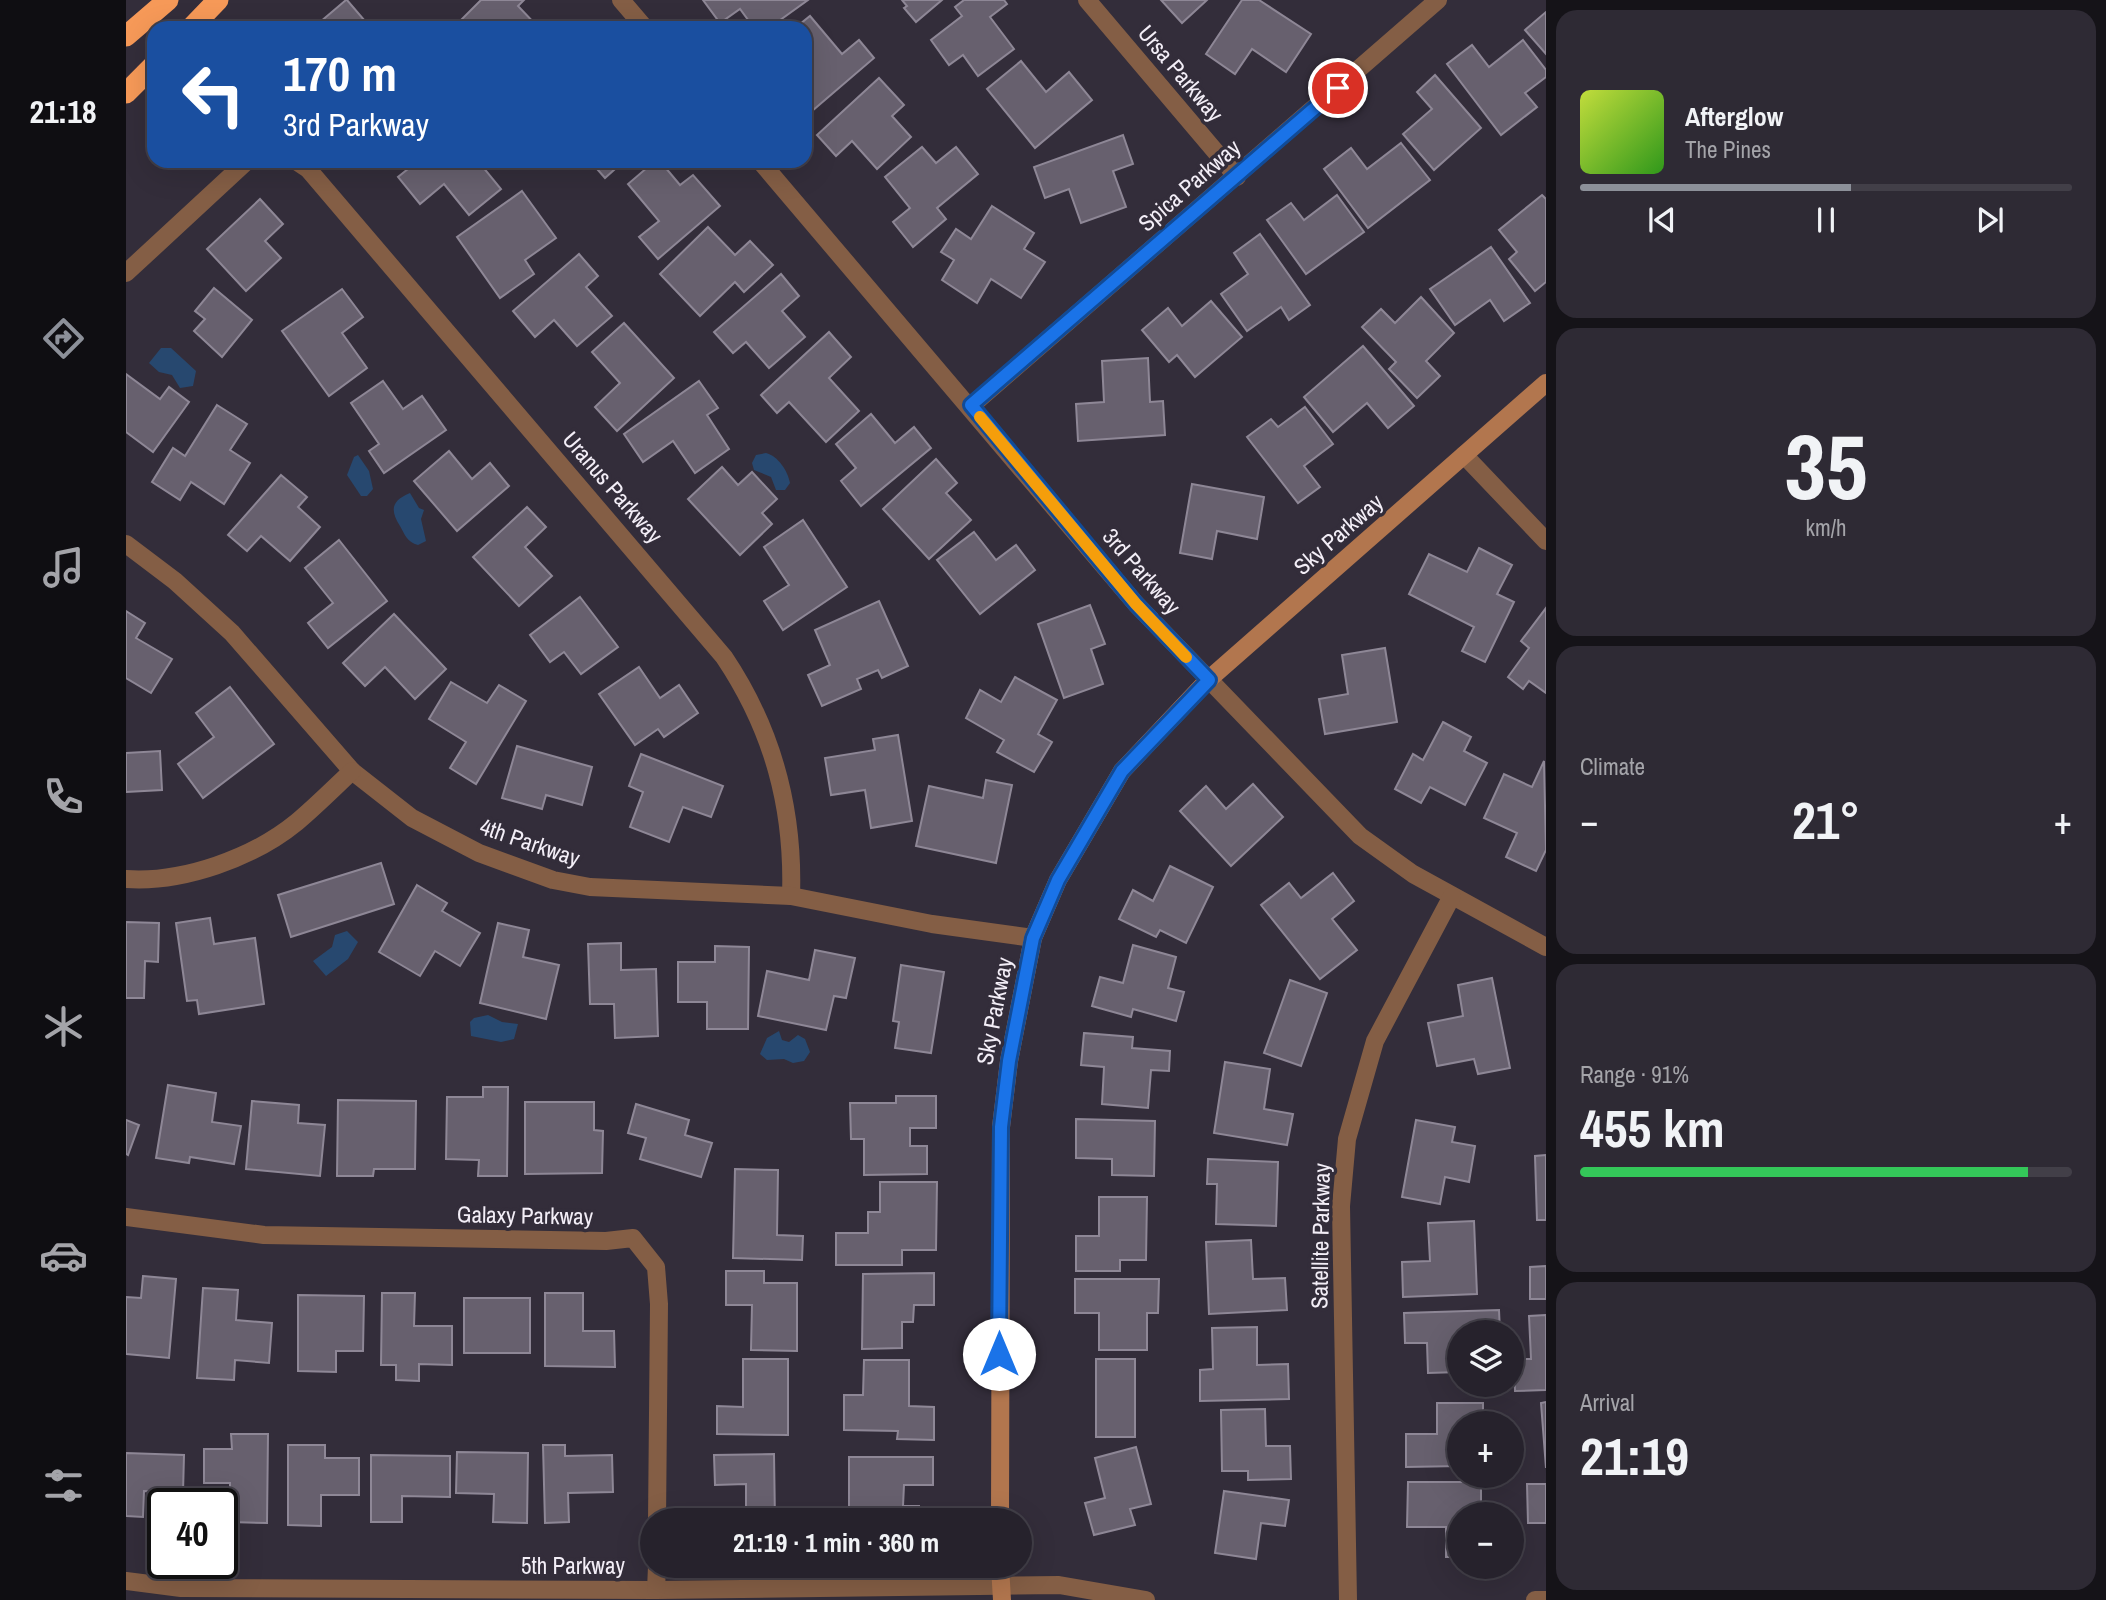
<!DOCTYPE html>
<html lang="en">
<head>
<meta charset="utf-8">
<style>
	:root { --surface:#26222c; --page:#2e2a34; --text:#f1f3f6; --muted:#a4a4a9; --line:#423f48; --accent:#8c9099 }
	body { margin:0; font-family:"Archivo Narrow",sans-serif; background:var(--page); color:var(--text); height:100vh; display:flex; flex-direction:column; font-size:26px; white-space:nowrap }
	* { box-sizing:border-box; margin:0 }
	p { font-size:23px; color:var(--muted) }
	.icon { flex:none; width:38px; height:38px; fill:none; stroke:currentColor; stroke-width:2; stroke-linecap:round; stroke-linejoin:round }
	.map { position:relative; flex:1; overflow:hidden }
	.side { display:flex; flex-direction:column; gap:10px; padding:10px; background:#151318; width:560px }
	.side>* { flex:none }
	.guide { position:absolute; left:21px; top:21px; width:665px; height:147px; border-radius:21px; box-shadow:0 7px 28px #0002,0 0 0 2px var(--line); background:#1a4fa0; color:#fff; overflow:hidden }
	.fabs { position:absolute; left:1321px; top:1320px; display:grid; gap:14px }
	.fabs a { display:grid; place-items:center; width:77px; height:77px; border-radius:50%; background:var(--surface); box-shadow:0 7px 28px #0002,0 0 0 2px var(--line); font-size:35px }
	.speed { position:absolute; left:21px; top:1488px; display:flex; gap:14px; font-size:35px; font-weight:700; text-align:center }
	.speed>* { display:grid; place-content:center; width:91px; height:91px; border-radius:50%; background:var(--surface); box-shadow:0 7px 28px #0002,0 0 0 2px var(--line); line-height:1 }
	.speed .limit { border:4px solid #111; border-radius:10px; background:#fff; color:#111 }
	.pin { position:absolute; display:grid; place-items:center; width:60px; height:60px; color:#fff; margin:-30px; border:4px solid #fff; border-radius:50%; box-shadow:0 2px 7px #0007 }
	.me { position:absolute; width:77px; margin:-38px; rotate:0deg; stroke-linejoin:round; filter:drop-shadow(0 0 5px #0008) }
	.turn { display:flex; align-items:center; gap:24px; height:147px; padding:0 21px; font-size:32px }
	.turn .icon { width:91px; height:91px; stroke-width:2.5 }
	.turn b { display:block; font-size:49px; line-height:60px }
	.big { font-size:52px; font-weight:800; line-height:1.1 }
	.side .widget { flex:1; display:flex; flex-direction:column; justify-content:center; gap:10px; min-width:0; padding:0 24px; border-radius:21px; background:var(--page) }
	.side .dial { align-items:center; gap:0 }
	.dial b { font-size:91px; line-height:1 }
	.song { display:flex; align-items:center; gap:21px }
	.cover { width:84px; height:84px; border-radius:10px; background:linear-gradient(135deg,hsl(70 70% 55%),hsl(110 70% 35%)) }
	.played { height:7px; border-radius:4px; background:linear-gradient(90deg,var(--accent) 55%,var(--line) 55%) }
	.keys { display:flex; justify-content:space-around; direction:ltr }
	.heat { display:flex; justify-content:space-between; align-items:center; font-size:38px; direction:ltr }
	.charge { height:10px; border-radius:5px; background:linear-gradient(90deg,#34c759 91%,var(--line) 0) }
	.trip { position:absolute; left:514px; top:1508px; width:392px; height:70px; border-radius:35px; background:var(--surface); box-shadow:0 7px 28px #0002,0 0 0 2px var(--line); font-weight:800; line-height:70px; text-align:center }
	main { display:flex; flex:1; min-height:0 }
	.tab-bar { display:flex; flex-direction:column; width:126px; justify-content:space-around; align-items:center; background:#0f0e12; color:var(--muted) }
	.tab-bar .icon { width:49px; height:49px }
	.tab-bar .active { color:var(--accent) }
	.tab-bar b { font-size:32px; color:var(--text) }
	.map>svg:first-child { display:block }
</style>
</head>
<body>
<main>
<nav class="tab-bar">
<b>21:18</b>
<svg class="icon active" aria-label="directions" viewBox="0 0 24 24"><path d="M12 3l9 9-9 9-9-9zM9 14v-3h6M13 9l2 2-2 2"/></svg>
<svg class="icon" aria-label="music" viewBox="0 0 24 24"><path d="M9 18V5l10-2v13"/><circle cx="6" cy="18" r="3"/><circle cx="16" cy="16" r="3"/></svg>
<svg class="icon" aria-label="phone" viewBox="0 0 24 24"><path d="M5 4h4l2 5-3 2q2 4 5 5l2-3 5 2v4C11 20 4 13 5 4z"/></svg>
<svg class="icon" aria-label="climate" viewBox="0 0 24 24"><path d="M12 3v18M4 7l16 10M4 17L20 7"/></svg>
<svg class="icon" aria-label="car" viewBox="0 0 24 24"><path d="M5 17H2v-5l4-1 3-4h7l3 4 3 1v5h-3M9 17h6M6 11h13"/><circle cx="7" cy="17" r="2"/><circle cx="17" cy="17" r="2"/></svg>
<svg class="icon" aria-label="filters" viewBox="0 0 24 24"><path d="M4 7h16M4 17h16"/><circle cx="9" cy="7" r="2"/><circle cx="15" cy="17" r="2"/></svg>
</nav>
<div class="map">
<svg width="1420" height="1600" viewBox="0 0 1420 1600">
	<rect width="100%" height="100%" fill="#332d3a"/>
	<g fill="#27486f">
		<path d="M35 348H45L70 371 67 386 54 388 46 375 33 372 23 363Z"/>
		<path d="M640 453C652 456 662 471 664 483L659 490H650L645 477 628 470 626 463 630 455Z"/>
		<path d="M232 455 243 471 247 489 241 496H235L221 475 228 457Z"/>
		<path d="M284 493 293 508 298 510 295 519 300 541 292 545C281 542 279 535 274 526 264 510 265 501 284 493Z"/>
		<path d="M221 931 232 942 222 959 200 976 187 961 206 947 209 935Z"/>
		<path d="M362 1015 376 1022 392 1024 388 1039 375 1042 345 1036 344 1022 348 1018Z"/>
		<path d="M653 1031 656 1040 663 1042 672 1035 679 1039 684 1052 678 1061 667 1063 658 1059 641 1060 634 1054 641 1038Z"/>
	</g>
	<g fill="#67606e" stroke="#8e8796" stroke-width="2">
		<path d="M221 0 245 28H187L220 0Z"/>
		<path d="M355 0H398L392 6 413 28H327Z"/>
		<path d="M577 0H682L643 28H628L614 9 594 23Z"/>
		<path d="M776 0H816L790 22 778 8 781 6Z"/>
		<path d="M838 0H878L881 4 864 17 888 49 852 76 837 55 823 65 805 40 836 16 829 7Z"/>
		<path d="M1035 0H1081L1056 23Z"/>
		<path d="M1116 0H1133L1185 34 1160 72 1126 49 1109 74 1080 54Z"/>
		<path d="M1420 12V54L1399 30Z"/>
		<path d="M684 16 716 54 733 40 748 58 679 117V28H669Z"/>
		<path d="M1397 40 1420 70V77L1399 93 1411 107 1375 135 1321 64 1346 45 1363 67Z"/>
		<path d="M895 61 920 92 943 72 966 100 909 148 861 89Z"/>
		<path d="M1309 75 1355 128 1308 170 1277 134 1306 109 1291 92Z"/>
		<path d="M753 78 778 105 766 116 785 137 751 169 726 141 710 156 691 135Z"/>
		<path d="M997 135 1007 164 987 171 1000 207 955 223 943 189 919 198 908 167Z"/>
		<path d="M1275 143 1304 180 1242 228 1198 169 1225 148 1241 169Z"/>
		<path d="M796 147 810 163 830 147 852 174 811 208 820 219 787 247 767 222 784 208 759 177Z"/>
		<path d="M292 161H352L375 189 343 215 318 184 294 204 272 177Z"/>
		<path d="M464 161H498L479 178Z"/>
		<path d="M529 161H534L554 185 567 175 594 206 532 259 513 237 533 221 502 184Z"/>
		<path d="M396 191 430 238 399 260 408 274 374 298 331 237Z"/>
		<path d="M1211 195 1238 232 1180 274 1141 220 1165 203 1178 220Z"/>
		<path d="M1416 195 1420 199V282L1409 291 1383 259 1391 252 1373 230Z"/>
		<path d="M134 199 157 224 139 241 155 258 120 291 81 249Z"/>
		<path d="M866 206 908 233 898 249 919 262 895 298 865 279 851 303 816 280 828 260 815 252 830 229 845 239Z"/>
		<path d="M582 227 609 255 624 241 647 265 618 292 609 282 574 316 534 274Z"/>
		<path d="M1134 234 1184 305 1163 320 1155 307 1121 331 1095 294 1122 274 1108 253Z"/>
		<path d="M1365 247 1404 303 1378 321 1364 300 1329 325 1304 289Z"/>
		<path d="M453 254 472 276 460 287 486 316 451 346 428 320 409 337 387 311Z"/>
		<path d="M655 274 673 296 656 311 679 337 643 368 620 342 607 353 588 332Z"/>
		<path d="M88 288 126 320 96 357 68 331 79 319 69 311Z"/>
		<path d="M216 289 237 317 216 333 241 368 203 396 156 331Z"/>
		<path d="M1295 297 1328 333 1300 361 1314 376 1291 398 1263 369 1270 362 1236 327 1255 309 1269 323Z"/>
		<path d="M1085 301 1116 337 1069 377 1051 355 1043 362 1016 330 1042 308 1056 326Z"/>
		<path d="M498 323 548 378 491 431 469 407 494 383 466 352Z"/>
		<path d="M703 332 725 357 703 378 733 411 700 442 663 402 651 413 635 395Z"/>
		<path d="M1237 346 1288 406 1262 428 1241 403 1207 432 1178 397Z"/>
		<path d="M1022 358 1024 402 1037 401 1039 435 952 441 950 404 978 402 976 361Z"/>
		<path d="M0 374 34 399 43 387 63 402 27 452 0 432Z"/>
		<path d="M257 381 277 409 296 396 320 430 258 473 243 451 253 444 225 403Z"/>
		<path d="M573 381 592 408 581 415 603 449 569 473 547 441 517 462 498 434Z"/>
		<path d="M91 405 121 424 104 450 124 463 98 504 65 482 54 500 26 482 47 448 59 456Z"/>
		<path d="M1179 407 1207 444 1178 466 1194 487 1172 503 1121 437 1145 419 1152 427Z"/>
		<path d="M745 414 769 443 788 427 805 448 735 506 715 481 730 468 710 444Z"/>
		<path d="M323 451 346 479 364 463 383 486 331 531 288 481Z"/>
		<path d="M810 459 831 483 820 493 845 520 803 559 757 509Z"/>
		<path d="M596 467 612 485 626 472 651 499 636 513 646 524 614 555 562 499Z"/>
		<path d="M155 475 181 497 172 507 194 527 164 561 135 536 121 551 102 535Z"/>
		<path d="M1066 484 1138 497 1131 539 1091 531 1086 559 1054 553Z"/>
		<path d="M401 507 420 527 399 547 426 576 393 606 347 557Z"/>
		<path d="M677 520 721 587 657 630 638 601 663 585 638 547Z"/>
		<path d="M848 532 870 560 890 545 909 570 854 614 811 560Z"/>
		<path d="M213 540 261 601 202 648 182 623 207 603 179 568Z"/>
		<path d="M1353 548 1386 565 1371 594 1388 602 1359 662 1336 651 1348 627 1283 594 1303 554 1341 572Z"/>
		<path d="M454 597 492 647 455 674 438 652 424 662 404 635Z"/>
		<path d="M753 601 782 666 756 678 752 670 731 679 735 689 696 706 682 675 704 665 689 630Z"/>
		<path d="M964 605 979 644 965 649 977 684 938 698 912 624Z"/>
		<path d="M1420 608V693L1403 681 1397 689 1382 677 1403 648 1395 641Z"/>
		<path d="M0 611 19 623 10 638 46 659 25 693 0 678Z"/>
		<path d="M268 614 320 669 289 699 259 667 239 686 217 663Z"/>
		<path d="M1259 648 1271 722 1199 734 1193 699 1222 694 1216 655Z"/>
		<path d="M513 667 534 698 553 685 572 713 538 737 532 729 509 745 473 694Z"/>
		<path d="M889 677 931 700 912 734 926 742 908 772 871 752 878 740 840 718 854 690 875 702Z"/>
		<path d="M325 682 361 703 373 685 400 701 350 784 324 768 340 742 303 719Z"/>
		<path d="M104 687 148 744 77 798 52 764 88 737 70 713Z"/>
		<path d="M1317 722 1345 737 1338 751 1361 763 1339 805 1304 787 1295 803 1269 789 1287 754 1297 760Z"/>
		<path d="M772 735 786 821 745 828 739 790 705 795 699 758 749 750 747 739Z"/>
		<path d="M391 746 466 767 456 805 420 795 416 809 376 798Z"/>
		<path d="M34 751 36 790 0 792V753Z"/>
		<path d="M515 754 597 786 585 817 557 807 543 842 504 827 517 792 503 786Z"/>
		<path d="M1418 761 1420 850 1410 871 1380 857 1391 833 1358 818 1378 774 1406 787Z"/>
		<path d="M860 780 886 785 870 863 790 846 803 786 857 798Z"/>
		<path d="M1127 784 1157 817 1105 866 1054 811 1080 786 1100 809Z"/>
		<path d="M255 863 268 904 165 937 152 895Z"/>
		<path d="M1044 866 1087 887 1060 943 1034 930 1030 937 993 919 1007 890 1027 901Z"/>
		<path d="M1207 873 1228 901 1206 919 1231 950 1194 979 1135 905 1163 883 1175 898Z"/>
		<path d="M291 885 321 903 316 911 354 933 334 966 309 951 294 976 253 952Z"/>
		<path d="M84 918 88 944 129 938 138 1004 73 1014 71 1000 61 1001 50 923Z"/>
		<path d="M0 922 33 923 32 962 19 961 18 998H0Z"/>
		<path d="M372 923 403 930 397 957 433 965 420 1019 354 1003Z"/>
		<path d="M495 943V970L530 969 532 1036 489 1038 488 1004H464L462 944Z"/>
		<path d="M1007 945 1050 957 1042 988 1058 992 1050 1021 1007 1009 1005 1017 966 1006 974 977 997 983Z"/>
		<path d="M589 946 623 947 622 1029H581V1002H552V962H589Z"/>
		<path d="M689 950 729 958 720 998 708 996 700 1030 632 1016 641 971 683 980Z"/>
		<path d="M775 965 818 972 805 1053 769 1048 773 1022 767 1021Z"/>
		<path d="M1366 978 1384 1068 1352 1074 1348 1059 1311 1066 1302 1023 1337 1016 1332 985Z"/>
		<path d="M1164 980 1201 993 1175 1066 1138 1053Z"/>
		<path d="M958 1033 1007 1037 1006 1048 1044 1051 1043 1071 1025 1070 1022 1108 976 1104 978 1067 955 1065Z"/>
		<path d="M1099 1062 1144 1069 1138 1109 1167 1114 1161 1145 1088 1133Z"/>
		<path d="M42 1085 90 1093 86 1122 115 1126 108 1164 64 1157 63 1163 30 1158Z"/>
		<path d="M357 1087H382L381 1176H352L353 1160 320 1159 321 1097H357Z"/>
		<path d="M770 1096H810V1128H784V1146H801V1174L738 1175V1139H725L724 1103H770Z"/>
		<path d="M212 1100 290 1101 289 1169H248L247 1176H211Z"/>
		<path d="M126 1101 173 1105 172 1123 199 1125 194 1176 120 1169Z"/>
		<path d="M399 1102H468V1130L477 1131 476 1173 399 1174Z"/>
		<path d="M510 1104 563 1120 559 1135 586 1143 575 1177 514 1159 520 1138 502 1133Z"/>
		<path d="M950 1119 1029 1121 1028 1176 986 1175V1159L950 1158Z"/>
		<path d="M0 1120 13 1125 2 1155 0 1154Z"/>
		<path d="M1290 1120 1329 1127 1326 1142 1349 1146 1343 1182 1319 1177 1314 1204 1276 1197Z"/>
		<path d="M1420 1155V1220H1411L1409 1156Z"/>
		<path d="M1082 1159 1152 1162 1150 1226 1090 1224 1091 1184H1081Z"/>
		<path d="M609 1169 652 1170 651 1235 677 1236 676 1260 607 1258Z"/>
		<path d="M754 1182H811L810 1250H776V1265H710V1233H742V1212H754Z"/>
		<path d="M973 1197H1021L1020 1260H994V1271H950V1236H973Z"/>
		<path d="M1348 1221 1351 1294 1277 1297 1276 1262 1304 1261 1302 1223Z"/>
		<path d="M1125 1240 1127 1279 1159 1278 1161 1310 1083 1314 1080 1242Z"/>
		<path d="M1420 1266V1299H1404V1267Z"/>
		<path d="M600 1271H638V1283H671V1351L625 1350 626 1305H600Z"/>
		<path d="M808 1273V1305H788L787 1322H776V1348L736 1349 737 1274Z"/>
		<path d="M17 1276 50 1279 43 1358 0 1354V1297L15 1298Z"/>
		<path d="M949 1279H1033L1032 1313H1021V1350H973V1313H949Z"/>
		<path d="M77 1288 112 1290 110 1320 146 1323 143 1363 109 1360 108 1380 71 1378Z"/>
		<path d="M256 1293H289L288 1326H326V1365L293 1364V1381L270 1380V1365H255Z"/>
		<path d="M419 1293H457V1331H488L489 1367 419 1366Z"/>
		<path d="M172 1295 238 1296 237 1351H210V1372L172 1371Z"/>
		<rect x="338" y="1298" width="66" height="55"/>
		<path d="M1373 1310 1374 1332H1334V1372L1302 1373 1301 1343H1279L1278 1313Z"/>
		<path d="M1420 1315V1390L1389 1391 1388 1359H1405L1403 1316Z"/>
		<path d="M1131 1327V1365L1162 1364 1163 1399 1074 1401V1370L1087 1369 1086 1328Z"/>
		<path d="M617 1359H662V1435L591 1434V1406L617 1407Z"/>
		<rect x="970" y="1359" width="39" height="78"/>
		<path d="M738 1360H783V1406L808 1407V1440L771 1439 772 1431 718 1430V1395H737Z"/>
		<path d="M1420 1402V1468L1415 1403Z"/>
		<path d="M1311 1403H1357V1423H1334V1466L1280 1467V1434H1311Z"/>
		<path d="M1139 1409 1140 1446H1164L1165 1479 1122 1480V1471H1096L1095 1410Z"/>
		<path d="M105 1434H142L141 1523 104 1522V1483H78V1449H106Z"/>
		<path d="M162 1445H199V1458H233V1495H195V1526L162 1525Z"/>
		<path d="M417 1445H439V1456L486 1455 487 1492 442 1493 443 1522 419 1523Z"/>
		<path d="M1010 1447 1025 1504 1004 1509 1009 1525 968 1535 959 1503 979 1498 969 1458Z"/>
		<path d="M331 1452 402 1453 401 1523 367 1522 368 1494 330 1493Z"/>
		<path d="M0 1453 58 1455 57 1493 18 1491 17 1517 0 1516Z"/>
		<path d="M648 1454 649 1521H620V1484L589 1485 588 1455Z"/>
		<path d="M245 1455 324 1456V1497L276 1496V1522H245Z"/>
		<path d="M723 1457H807V1485H778L777 1506H793L792 1521H723Z"/>
		<path d="M1282 1482H1355V1514H1334V1557H1320V1527H1281Z"/>
		<path d="M1401 1484H1420V1523H1402Z"/>
		<path d="M1098 1491 1163 1500 1159 1526 1135 1523 1130 1559 1089 1553Z"/>
	</g>
	<g fill="none" stroke-linecap="round" stroke-linejoin="round">
		<g stroke="#845e45" stroke-width="18">
			<path d="M495 0 519 28"/>
			<path d="M961 0 1111 177"/>
			<path d="M170 161 182 169 598 657C647 730 668 808 665 896"/>
			<path d="M634 161 1010 604 1234 836 1287 874 1420 947"/>
			<path d="M0 273 121 161"/>
			<path d="M845 406 1312 0"/>
			<path d="M1338 455 1420 541"/>
			<path d="M0 544 49 581 106 633 226 771 286 818 353 853 427 880 464 887 665 896 806 924 907 938"/>
			<path d="M0 879C57 883 127 858 171 822 190 806 208 788 226 771"/>
			<path d="M0 1217 138 1235 480 1241 507 1238 530 1267 533 1304 531 1521"/>
			<path d="M0 1581 55 1588 530 1590 933 1585 1020 1600"/>
			<path d="M530 1590 531 1566"/>
			<path d="M1222 1600 1215 1206 1221 1139 1249 1041 1326 896"/>
			<path d="M1409 1600H1420"/>
		</g>
		<g stroke="#b2764e" stroke-width="18">
			<path d="M874 1521 875 1127 883 1061 907 938 932 880 996 771 1082 680 1420 383"/>
			<path d="M874 1566 876 1600"/>
		</g>
		<g stroke="#f69958" stroke-width="21">
			<path d="M65 28 92 0"/>
			<path d="M0 36 42 0"/>
			<path d="M0 93 28 65"/>
		</g>
	</g>
	<g fill="none" stroke-linecap="round" stroke-linejoin="round">
		<g stroke="#114b97" stroke-width="18">
			<path id="route" d="M873 1354 875 1127 883 1061 907 938 932 880 996 771 1083 680 1010 604 845 405 1212 88"/>
		</g>
		<use href="#route" stroke="#1a73e8" stroke-width="12"/>
		<path stroke="#f59e0b" stroke-width="12" d="M854 417 1010 604 1060 657"/>
	</g>
	<g text-anchor="middle" dominant-baseline="central" stroke-width="7" stroke-linejoin="round" paint-order="stroke">
		<g font-size="23" fill="#f3eef7" stroke="#332d3a">
			<text transform="translate(1055 73) rotate(50)">Ursa Parkway</text>
			<text transform="translate(1063 185) rotate(-41)">Spica Parkway</text>
			<text transform="translate(487 487) rotate(49)">Uranus Parkway</text>
			<text transform="translate(1212 534) rotate(-41)">Sky Parkway</text>
			<text transform="translate(1016 571) rotate(49)">3rd Parkway</text>
			<text transform="translate(404 842) rotate(19)">4th Parkway</text>
			<text transform="translate(868 1011) rotate(-79)">Sky Parkway</text>
			<text transform="translate(399 1215) rotate(1)">Galaxy Parkway</text>
			<text transform="translate(1194 1236) rotate(-89)">Satellite Parkway</text>
			<text x="447" y="1565">5th Parkway</text>
		</g>
	</g>
</svg>
<div class="fabs">
<a><svg class="icon" aria-label="layers" viewBox="0 0 24 24"><path d="M12 4l9 5-9 5-9-5zM3 14l9 5 9-5"/></svg></a>
<a>+</a>
<a>−</a>
</div>
<div class="speed"><div class="limit">40</div></div>
<div class="pin" style="left:1212px;top:88px;background:#d93025"><svg class="icon" aria-label="arrive" viewBox="0 0 24 24"><path d="M6 21V4h12l-3 4 3 4H6"/></svg></div>
<svg class="me" style="left:873px;top:1354px" viewBox="-20 -20 40 40"><circle r="19" fill="#fff"/><path d="M0-13L10 11 0 6-10 11z" fill="#1a73e8"/></svg>
<div class="trip">21:19 · 1 min · 360 m</div>
<div class="guide">
<div class="turn"><svg class="icon" aria-label="left" viewBox="0 0 24 24"><path d="M17 20v-9H6M10 6l-5 5 5 5"/></svg><div><b>170 m</b>3rd Parkway</div></div>
</div>
</div>
<section class="side">
<div class="widget">
<div class="song"><i class="cover"></i><div><b>Afterglow</b><p>The Pines</p></div></div>
<div class="played"></div>
<div class="keys"><svg class="icon" aria-label="previous" viewBox="0 0 24 24"><path d="M18 5L8 12l10 7zM5 5v14"/></svg><svg class="icon" aria-label="pause" viewBox="0 0 24 24"><path d="M8 5v14M16 5v14"/></svg><svg class="icon" aria-label="next" viewBox="0 0 24 24"><path d="M6 5l10 7-10 7zM19 5v14"/></svg></div>
</div>
<div class="widget dial"><b>35</b><p>km/h</p></div>
<div class="widget"><p>Climate</p>
<div class="heat"><a>−</a><b class="big">21°</b><a>+</a></div>
</div>
<div class="widget"><p>Range · 91%</p><b class="big">455 km</b><div class="charge"></div></div>
<div class="widget"><p>Arrival</p><b class="big">21:19</b></div>
</section>
</main>
</body>
</html>
